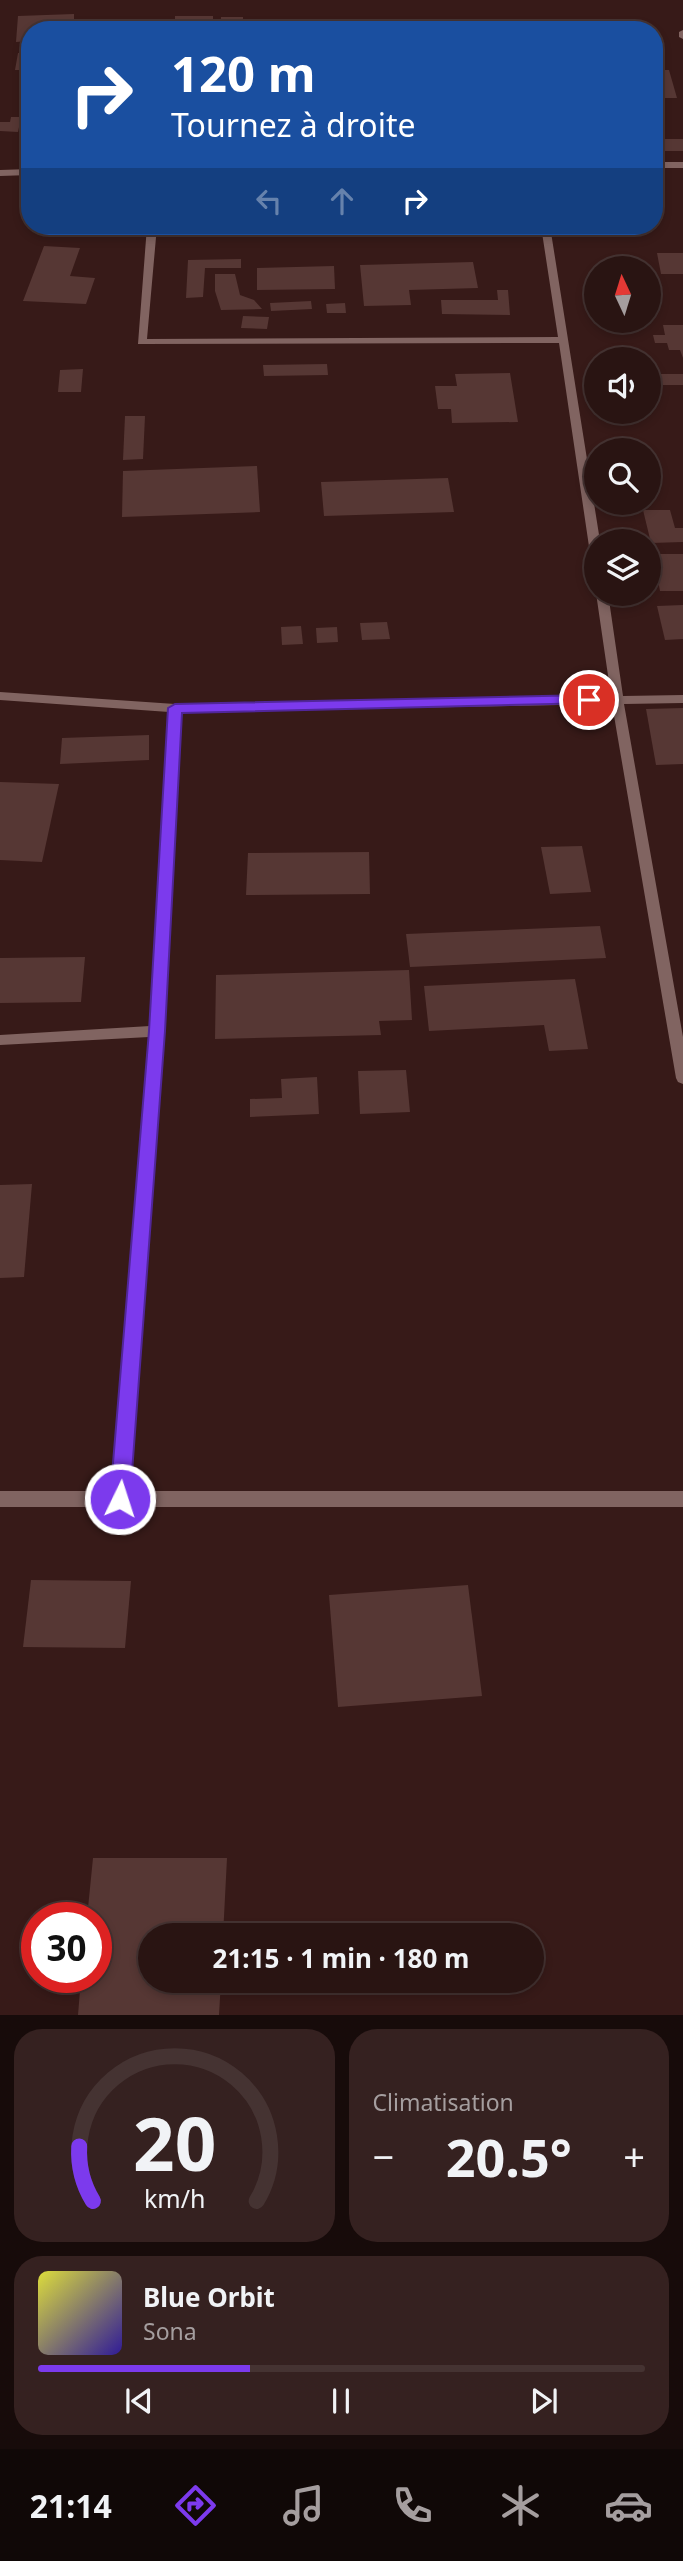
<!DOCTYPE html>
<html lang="fr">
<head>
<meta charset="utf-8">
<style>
	:root { --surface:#291412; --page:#352120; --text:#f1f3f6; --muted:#a59e9f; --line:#453332; --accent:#7c3aed }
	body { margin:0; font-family:"Noto Sans",sans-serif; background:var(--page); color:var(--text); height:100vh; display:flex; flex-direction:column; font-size:26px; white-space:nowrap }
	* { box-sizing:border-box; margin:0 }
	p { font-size:23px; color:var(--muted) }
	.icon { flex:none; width:38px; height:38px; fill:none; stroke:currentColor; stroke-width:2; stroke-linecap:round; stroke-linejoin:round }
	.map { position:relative; height:2015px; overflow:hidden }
	.side { display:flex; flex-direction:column; gap:14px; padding:14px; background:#170b0a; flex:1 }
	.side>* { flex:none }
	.top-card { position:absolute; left:21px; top:21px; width:642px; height:214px; border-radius:28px; box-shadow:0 4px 10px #0003,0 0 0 2px var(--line); background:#1a4fa0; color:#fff; overflow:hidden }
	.needle { width:46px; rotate:356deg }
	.controls { position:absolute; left:584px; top:256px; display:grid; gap:14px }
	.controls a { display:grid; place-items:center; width:77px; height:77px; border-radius:50%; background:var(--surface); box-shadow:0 4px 10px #0003,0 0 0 2px var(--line); font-size:35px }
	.speed { position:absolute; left:21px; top:1902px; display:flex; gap:14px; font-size:35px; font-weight:700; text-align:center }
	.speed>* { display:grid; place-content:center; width:91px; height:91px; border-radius:50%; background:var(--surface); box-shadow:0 4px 10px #0003,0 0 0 2px var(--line); line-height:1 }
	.speed .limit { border:10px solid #d22; background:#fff; color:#111 }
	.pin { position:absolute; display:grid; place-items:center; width:60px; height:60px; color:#fff; margin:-30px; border:4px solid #fff; border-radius:50%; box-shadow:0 2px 7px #0007 }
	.me { position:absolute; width:77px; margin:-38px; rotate:4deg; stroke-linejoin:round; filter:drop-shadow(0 0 5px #0008) }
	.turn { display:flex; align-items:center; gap:24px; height:147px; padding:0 35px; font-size:32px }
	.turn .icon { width:91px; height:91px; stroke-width:2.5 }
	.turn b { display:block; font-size:49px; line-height:60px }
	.lanes { display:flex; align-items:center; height:66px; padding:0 35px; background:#0003; justify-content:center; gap:35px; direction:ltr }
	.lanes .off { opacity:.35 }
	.big { font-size:52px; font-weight:700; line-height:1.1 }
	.side .widget { flex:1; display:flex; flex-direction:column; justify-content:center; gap:10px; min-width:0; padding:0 24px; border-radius:28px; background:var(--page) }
	.side .dial { align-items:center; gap:0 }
	.dial svg { height:182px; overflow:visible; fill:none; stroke:var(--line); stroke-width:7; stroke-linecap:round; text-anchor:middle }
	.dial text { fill:var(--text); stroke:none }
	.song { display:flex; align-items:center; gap:21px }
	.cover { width:84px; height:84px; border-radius:10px; background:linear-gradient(135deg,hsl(60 70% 55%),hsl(250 70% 35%)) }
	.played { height:7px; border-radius:4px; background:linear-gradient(90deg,var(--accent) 35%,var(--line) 35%) }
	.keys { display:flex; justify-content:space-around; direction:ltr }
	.heat { display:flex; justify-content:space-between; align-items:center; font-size:38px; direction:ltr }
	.side .tiles { flex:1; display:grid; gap:14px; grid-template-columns:1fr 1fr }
	.widget:last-child { grid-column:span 2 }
	.trip { position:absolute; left:138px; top:1923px; width:406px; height:70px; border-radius:35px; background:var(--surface); box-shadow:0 4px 10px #0003,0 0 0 2px var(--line); font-weight:700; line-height:70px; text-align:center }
	.menu { display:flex; height:112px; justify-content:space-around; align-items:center; background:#100807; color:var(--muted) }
	.menu .icon { width:49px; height:49px }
	.menu .selected { color:var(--accent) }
	.menu b { font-size:32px; color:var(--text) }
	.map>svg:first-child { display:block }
</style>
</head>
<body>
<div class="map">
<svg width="683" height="2015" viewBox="0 0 683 2015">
	<rect width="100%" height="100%" fill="#371a18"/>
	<g fill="#563734">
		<path d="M74 14V30H30V41L16 42 18 16Z"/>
		<path d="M175 16H213V26L175 27Z"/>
		<path d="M221 17H243V30H220Z"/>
		<path d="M558 21 559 30H518L517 22Z"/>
		<path d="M18 53H30V79H21L22 70H15Z"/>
		<path d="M654 70H669L677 98H654Z"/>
		<path d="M11 117H21L18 132 0 131V122H10Z"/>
		<rect x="654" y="139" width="29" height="12"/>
		<path d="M44 246 80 248 70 276 95 278 86 304 23 301Z"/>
		<path d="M657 253H683V274H661Z"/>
		<path d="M241 259V268H205L203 297 186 298 188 260Z"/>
		<path d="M473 262 478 288 409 290 411 305 364 306 360 265Z"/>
		<path d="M334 266 335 289 257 290V268Z"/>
		<path d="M215 274H235L240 295 254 300 262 309 221 310 215 291Z"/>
		<path d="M497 290H508L510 315 442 314 441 300H498Z"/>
		<path d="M311 301 312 309 271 311 270 303Z"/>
		<path d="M345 303 346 313H327L326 304Z"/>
		<path d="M243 316 269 317 267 329 241 328Z"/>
		<path d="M610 320H637L639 326 612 327Z"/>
		<path d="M663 325H683V358L680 350H669L667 343H655L653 335H665Z"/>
		<path d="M327 364 328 375 264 376 263 365Z"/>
		<path d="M83 369 81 392H58L60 370Z"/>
		<path d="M510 373 518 422 452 423 451 409H438L435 386H457L455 374Z"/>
		<rect x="649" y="374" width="34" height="11"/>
		<path d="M125 416H145L143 459 123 460Z"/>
		<path d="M257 466 260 512 122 517 123 471Z"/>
		<path d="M448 478 454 512 324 516 321 482Z"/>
		<path d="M643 510H670L675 528H683V542L651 543Z"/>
		<path d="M653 554H683V591H660Z"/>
		<path d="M683 605V639L665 640 657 606Z"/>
		<path d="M387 622 390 639 362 640 360 623Z"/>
		<path d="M301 626 303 644 282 645 281 627Z"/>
		<path d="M337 627 338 642 317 643 316 628Z"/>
		<path d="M683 708V764L656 765 646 709Z"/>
		<path d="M149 735V760L60 764 62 738Z"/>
		<path d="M0 782 59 784 42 862 0 860Z"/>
		<path d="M582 846 591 892 550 894 541 847Z"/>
		<path d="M369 852 370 894 246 895 248 853Z"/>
		<path d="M600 926 606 958 410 967 406 934Z"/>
		<path d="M85 957 81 1002 0 1003V958Z"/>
		<path d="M409 970 412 1020 379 1021 381 1035 215 1039 216 975Z"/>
		<path d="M575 979 588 1049 549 1051 544 1025 429 1031 424 986Z"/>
		<path d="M406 1070 410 1112 360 1114 358 1071Z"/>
		<path d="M317 1077 319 1114 250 1117V1099L282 1098 281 1079Z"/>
		<path d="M32 1184 24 1277 0 1278V1185Z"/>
		<path d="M31 1580 131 1581 125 1648 23 1647Z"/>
		<path d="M468 1585 482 1696 338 1707 329 1595Z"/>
		<path d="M93 1858H227L223 1936H150V1981H221L219 2015H78L81 1978H96V1918H87Z"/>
	</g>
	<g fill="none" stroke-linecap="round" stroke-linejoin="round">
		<g fill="#816461" fill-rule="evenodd">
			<path d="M683 30V39L679 37V32Z"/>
			<rect x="654" y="162" width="29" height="6"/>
			<path d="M30 169V175L0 176V170Z"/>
			<path d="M147 226H157L147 339 558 337 541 226H550L600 541H597V563L591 560 559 343 138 344Z"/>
			<path d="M596 593H608L623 696 683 695V703L624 704 683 1037V1084L678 1082 676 1078 612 704 181 712 164 1031 129 1491H683V1507H0V1491H112L149 1037 0 1045V1035L150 1026 169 712 0 700V692L175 704 611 696Z"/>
		</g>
	</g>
	<path fill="#7c3aed" stroke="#51269a" stroke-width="2" d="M589 695 594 697V703L182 713 165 1031 130 1499 127 1505 120 1508 113 1505 110 1499 149 1031 168 708 175 704Z"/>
</svg>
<div class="controls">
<a><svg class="needle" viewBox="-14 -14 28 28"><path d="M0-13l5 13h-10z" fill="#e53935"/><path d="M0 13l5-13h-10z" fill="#a59e9f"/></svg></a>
<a><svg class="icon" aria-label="sound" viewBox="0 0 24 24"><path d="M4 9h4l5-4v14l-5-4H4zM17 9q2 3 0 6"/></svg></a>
<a><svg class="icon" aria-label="search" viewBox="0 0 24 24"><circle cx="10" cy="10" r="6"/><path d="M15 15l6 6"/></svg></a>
<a><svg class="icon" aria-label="layers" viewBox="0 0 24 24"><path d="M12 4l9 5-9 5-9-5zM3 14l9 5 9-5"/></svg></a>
</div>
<div class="speed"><div class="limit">30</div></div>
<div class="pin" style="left:589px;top:700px;background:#d93025"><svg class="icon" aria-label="arrive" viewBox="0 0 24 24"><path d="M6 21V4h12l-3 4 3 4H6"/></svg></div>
<svg class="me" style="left:120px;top:1499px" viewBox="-20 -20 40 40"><circle r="17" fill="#7c3aed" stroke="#fff" stroke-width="3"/><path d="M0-11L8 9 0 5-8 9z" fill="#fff"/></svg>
<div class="trip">21:15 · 1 min · 180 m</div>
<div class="top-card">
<div class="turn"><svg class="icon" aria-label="right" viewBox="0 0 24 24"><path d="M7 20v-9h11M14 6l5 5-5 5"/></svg><div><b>120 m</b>Tournez à droite</div></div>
<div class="lanes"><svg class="icon off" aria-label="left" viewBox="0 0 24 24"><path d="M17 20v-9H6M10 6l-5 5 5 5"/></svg><svg class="icon off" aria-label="ahead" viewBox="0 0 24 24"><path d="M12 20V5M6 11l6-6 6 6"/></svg><svg class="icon" aria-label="right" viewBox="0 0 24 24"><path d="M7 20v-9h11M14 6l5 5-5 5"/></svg></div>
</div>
</div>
<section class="side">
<div class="tiles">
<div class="widget dial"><svg viewBox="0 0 100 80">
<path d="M14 69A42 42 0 1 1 86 69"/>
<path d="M14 69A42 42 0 0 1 8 45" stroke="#7c3aed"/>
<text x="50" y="56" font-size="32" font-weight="700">20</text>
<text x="50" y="72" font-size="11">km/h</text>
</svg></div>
<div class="widget"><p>Climatisation</p>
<div class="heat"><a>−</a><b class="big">20.5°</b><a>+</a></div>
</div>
<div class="widget">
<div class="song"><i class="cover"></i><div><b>Blue Orbit</b><p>Sona</p></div></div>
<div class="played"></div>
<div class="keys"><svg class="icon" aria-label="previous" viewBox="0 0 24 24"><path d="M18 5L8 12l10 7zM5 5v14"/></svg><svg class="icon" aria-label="pause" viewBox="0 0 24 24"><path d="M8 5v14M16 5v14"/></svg><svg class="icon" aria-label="next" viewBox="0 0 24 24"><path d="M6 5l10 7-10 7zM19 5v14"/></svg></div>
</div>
</div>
</section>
<nav class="menu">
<b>21:14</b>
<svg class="icon selected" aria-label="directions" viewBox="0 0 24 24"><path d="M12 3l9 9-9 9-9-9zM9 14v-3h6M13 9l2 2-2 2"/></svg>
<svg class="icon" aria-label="music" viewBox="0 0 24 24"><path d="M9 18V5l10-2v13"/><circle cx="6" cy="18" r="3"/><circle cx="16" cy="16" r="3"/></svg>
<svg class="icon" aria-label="phone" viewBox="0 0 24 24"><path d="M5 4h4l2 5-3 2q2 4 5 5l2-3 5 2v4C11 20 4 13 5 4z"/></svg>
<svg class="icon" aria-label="climate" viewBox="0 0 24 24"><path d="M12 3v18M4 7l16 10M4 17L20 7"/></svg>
<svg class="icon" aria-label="car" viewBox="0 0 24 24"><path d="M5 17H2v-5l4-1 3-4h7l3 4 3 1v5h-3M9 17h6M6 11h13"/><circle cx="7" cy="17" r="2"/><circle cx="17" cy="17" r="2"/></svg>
</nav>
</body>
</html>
